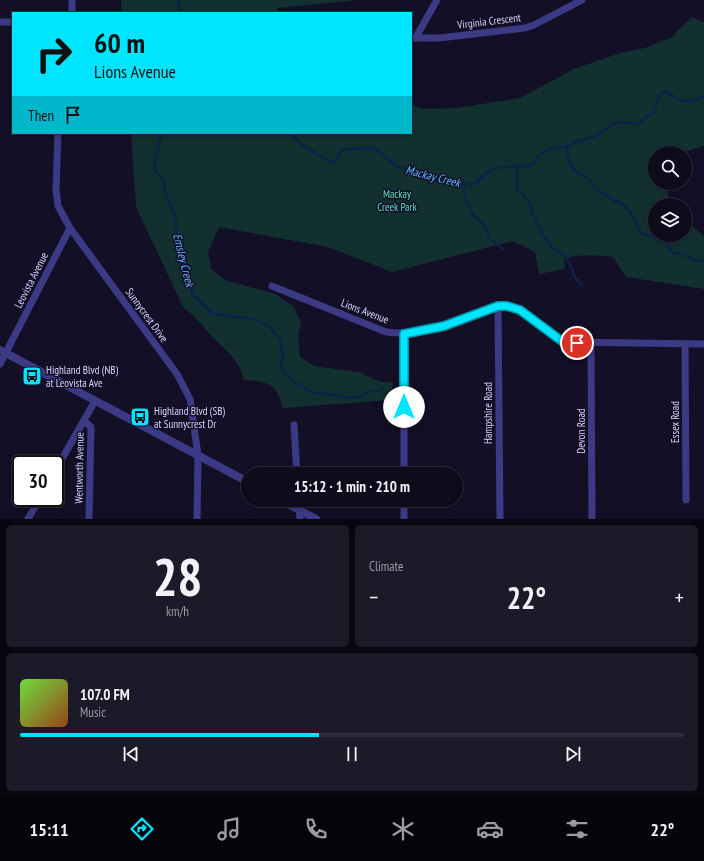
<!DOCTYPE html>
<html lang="en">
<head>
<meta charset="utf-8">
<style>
	:root { --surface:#0e0b1c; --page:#1c1929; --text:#f1f3f6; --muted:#9b9ba3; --line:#2e2b3b; --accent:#00e5ff }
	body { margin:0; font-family:"PT Sans Narrow",sans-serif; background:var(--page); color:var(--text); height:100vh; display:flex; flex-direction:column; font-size:15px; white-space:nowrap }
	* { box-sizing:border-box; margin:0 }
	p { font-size:13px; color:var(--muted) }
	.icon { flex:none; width:22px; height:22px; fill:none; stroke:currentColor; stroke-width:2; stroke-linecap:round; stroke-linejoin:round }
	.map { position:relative; height:519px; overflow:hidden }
	.panel { display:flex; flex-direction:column; gap:6px; padding:6px; background:#08060f; flex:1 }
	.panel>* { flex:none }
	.guide { position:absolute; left:12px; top:12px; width:400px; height:122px; border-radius:0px; box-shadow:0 2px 6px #0003,0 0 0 1px var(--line); background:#00e5ff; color:#111; overflow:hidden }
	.buttons { position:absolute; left:648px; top:146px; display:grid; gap:8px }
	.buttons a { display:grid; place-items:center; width:44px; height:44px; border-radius:50%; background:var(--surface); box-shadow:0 2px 6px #0003,0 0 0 1px var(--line); font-size:20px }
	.speed { position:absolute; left:12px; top:455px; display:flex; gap:8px; font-size:20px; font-weight:700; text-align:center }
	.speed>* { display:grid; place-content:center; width:52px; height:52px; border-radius:50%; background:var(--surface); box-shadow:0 2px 6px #0003,0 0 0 1px var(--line); line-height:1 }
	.speed .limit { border:2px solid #111; border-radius:6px; background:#fff; color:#111 }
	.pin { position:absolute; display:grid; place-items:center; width:34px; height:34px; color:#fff; margin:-17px; border:2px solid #fff; border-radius:50%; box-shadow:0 1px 4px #0007 }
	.me { position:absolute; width:44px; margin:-22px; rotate:0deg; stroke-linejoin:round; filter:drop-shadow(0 0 3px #0008) }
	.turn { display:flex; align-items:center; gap:14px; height:84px; padding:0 16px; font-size:18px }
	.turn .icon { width:52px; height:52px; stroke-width:2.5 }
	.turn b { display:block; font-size:28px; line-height:34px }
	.then { display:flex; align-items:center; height:38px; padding:0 16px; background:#0003; gap:8px; font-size:15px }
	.big { font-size:30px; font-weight:800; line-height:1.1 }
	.panel .tile { flex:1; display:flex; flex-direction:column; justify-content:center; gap:6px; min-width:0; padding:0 14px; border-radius:6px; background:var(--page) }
	.panel .dial { align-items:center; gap:0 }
	.dial b { font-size:52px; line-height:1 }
	.song { display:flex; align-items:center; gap:12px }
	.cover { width:48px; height:48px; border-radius:6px; background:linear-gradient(135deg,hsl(100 70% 55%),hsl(20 70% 35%)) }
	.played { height:4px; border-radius:2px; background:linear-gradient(90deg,var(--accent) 45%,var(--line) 45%) }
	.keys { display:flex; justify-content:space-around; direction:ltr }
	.heat { display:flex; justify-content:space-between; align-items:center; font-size:22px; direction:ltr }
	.panel .tiles { flex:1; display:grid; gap:6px; grid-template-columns:1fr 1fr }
	.tile:last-child { grid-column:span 2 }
	.trip { position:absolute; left:241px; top:467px; width:222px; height:40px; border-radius:20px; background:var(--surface); box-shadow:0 2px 6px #0003,0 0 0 1px var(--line); font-weight:800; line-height:40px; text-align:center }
	.tab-bar { display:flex; height:64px; justify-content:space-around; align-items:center; background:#06040b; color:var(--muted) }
	.tab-bar .icon { width:28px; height:28px }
	.tab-bar .active { color:var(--accent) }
	.tab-bar b { font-size:18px; color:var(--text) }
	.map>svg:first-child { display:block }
</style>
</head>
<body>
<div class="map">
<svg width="704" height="519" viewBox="0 0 704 519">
	<rect width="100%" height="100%" fill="#130f26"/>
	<g fill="#12302f">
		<path d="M121 0H351L352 1 277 8 278 13H122Z"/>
		<path d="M692 17 704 22V146L680 153H655V183H666L670 205H655V235H685V220L704 236V289L626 277 613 257C596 255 580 254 564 259L565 269 539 274 535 252 513 241 392 272 328 247 219 227 208 252 211 269 225 280 275 294 293 306 301 322 298 336 300 357 314 366 359 372 380 382H393L391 400 283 408C276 382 268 382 244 380 240 359 222 348 209 333 201 324 194 315 183 307L136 207 131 133H411V105L425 109 457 108 520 98 574 69 620 53 645 48 674 36 676 32Z"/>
	</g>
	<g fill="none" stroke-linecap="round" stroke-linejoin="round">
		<g stroke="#0c2248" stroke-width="2.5">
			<path d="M178 0 179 8 185 13"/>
			<path d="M161 133 154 169 165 182 164 190 175 216 177 235 183 256 182 261 193 295 211 312 217 314 257 320 269 326 280 340 283 355 281 363 284 372 293 381 313 393 328 394 346 398 360 397 371 391H379L384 389"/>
			<path d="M291 133 301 144 331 162 337 160 340 151 347 149 375 148 397 167 415 170 438 180H454L472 185 476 183 491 169 503 167 528 166 534 163 540 154 545 151 560 147H567L573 143 596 136 614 123 626 122 637 124 653 113 661 94 664 92C671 92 673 96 678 99 687 104 696 100 704 96"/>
			<path d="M567 147 568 160 576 172 588 178 595 189 608 196 613 201 623 204 631 213 641 233C649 239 658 234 665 241 668 243 670 249 672 252L684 255 694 260 704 261"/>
			<path d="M517 167V189L530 203 534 218 543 235 552 247 566 257 572 269 573 275 582 285"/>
			<path d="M464 184V193L472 214 485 226 490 239 503 249"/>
		</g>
		<g stroke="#3d3a85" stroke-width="7">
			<path d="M72 13V0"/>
			<path d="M0 22H13"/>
			<path d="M416 37 437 0"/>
			<path d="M411 38H439L525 28 534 25 582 0"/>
			<path d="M58 133 56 190 58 206 70 228 177 374 190 399 198 455 197 519"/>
			<path d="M272 286 386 332C426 337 462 320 498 306H507L520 310 563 342 704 344"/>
			<path d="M498 306 500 519"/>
			<path d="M404 334V474"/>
			<path d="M591 343 592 519"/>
			<path d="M685 344 686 500"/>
			<path d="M0 364 70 228"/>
			<path d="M84 421 91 427 89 519"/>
			<path d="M294 425 297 474"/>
			<path d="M55 471 95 401"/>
			<path d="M299 500 300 519"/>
			<path d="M28 519 40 498"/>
			<path d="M404 519V500"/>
		</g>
		<g stroke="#3d3a85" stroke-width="8">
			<path d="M0 350 248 482"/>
			<path d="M281 500 316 519"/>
		</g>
	</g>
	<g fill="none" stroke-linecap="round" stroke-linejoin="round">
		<g stroke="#0095a6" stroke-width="10">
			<path id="route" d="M404 407V334L444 326 498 306H507L520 310 563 342 577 343"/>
		</g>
		<use href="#route" stroke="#00e5ff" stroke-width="7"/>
	</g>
	<defs>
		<g id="bus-square" transform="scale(1)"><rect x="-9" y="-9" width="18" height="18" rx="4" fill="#00e5ff" stroke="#130f26"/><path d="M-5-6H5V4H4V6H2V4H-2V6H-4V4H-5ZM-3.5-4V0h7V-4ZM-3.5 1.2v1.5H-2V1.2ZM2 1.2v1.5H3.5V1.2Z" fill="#111"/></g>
	</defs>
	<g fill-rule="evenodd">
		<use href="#bus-square" x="32" y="376"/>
		<use href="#bus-square" x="140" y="417"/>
	</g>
	<g text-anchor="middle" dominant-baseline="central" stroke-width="3" stroke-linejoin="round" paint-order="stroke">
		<g font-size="11" fill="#d9d4ff" stroke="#130f26">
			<text transform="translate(489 21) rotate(-7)">Virginia Crescent</text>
			<text transform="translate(31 280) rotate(-63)">Leovista Avenue</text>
			<text transform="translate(365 311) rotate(21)">Lions Avenue</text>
			<text transform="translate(147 315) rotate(54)">Sunnycrest Drive</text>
			<text transform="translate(488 413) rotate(-90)">Hampshire Road</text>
			<text transform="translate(675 422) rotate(-90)">Essex Road</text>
			<text transform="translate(581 431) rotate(-90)">Devon Road</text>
			<text transform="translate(79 468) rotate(-89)">Wentworth Avenue</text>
		</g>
		<g font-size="11" fill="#5fe0c0" stroke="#130f26">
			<text x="397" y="194">Mackay<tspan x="397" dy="13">Creek Park</tspan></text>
		</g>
		<g font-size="11" fill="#d9d4ff" stroke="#130f26" text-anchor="start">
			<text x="46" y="370">Highland Blvd (NB)<tspan x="46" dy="13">at Leovista Ave</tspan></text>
			<text x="154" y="411">Highland Blvd (SB)<tspan x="154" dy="13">at Sunnycrest Dr</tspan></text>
		</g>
		<g font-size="12" font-style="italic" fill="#62b6ff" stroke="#130f26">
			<text transform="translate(433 176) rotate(14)">Mackay Creek</text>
			<text transform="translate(184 260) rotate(76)">Emsley Creek</text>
		</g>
	</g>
</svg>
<div class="buttons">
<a><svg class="icon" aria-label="search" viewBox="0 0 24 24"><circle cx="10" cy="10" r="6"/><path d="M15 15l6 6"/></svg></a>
<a><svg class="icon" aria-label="layers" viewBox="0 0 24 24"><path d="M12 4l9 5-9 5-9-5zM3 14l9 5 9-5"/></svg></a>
</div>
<div class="speed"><div class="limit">30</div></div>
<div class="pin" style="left:577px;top:343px;background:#d93025"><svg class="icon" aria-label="arrive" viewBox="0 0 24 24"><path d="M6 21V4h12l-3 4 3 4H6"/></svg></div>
<svg class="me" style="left:404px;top:407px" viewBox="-20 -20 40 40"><circle r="19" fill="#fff"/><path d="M0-13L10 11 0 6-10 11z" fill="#00e5ff"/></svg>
<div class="trip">15:12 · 1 min · 210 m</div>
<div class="guide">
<div class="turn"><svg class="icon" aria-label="right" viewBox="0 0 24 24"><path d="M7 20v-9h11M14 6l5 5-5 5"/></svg><div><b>60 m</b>Lions Avenue</div></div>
<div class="then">Then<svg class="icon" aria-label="arrive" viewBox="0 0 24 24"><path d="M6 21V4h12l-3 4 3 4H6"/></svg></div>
</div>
</div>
<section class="panel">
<div class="tiles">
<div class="tile dial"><b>28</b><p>km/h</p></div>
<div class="tile"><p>Climate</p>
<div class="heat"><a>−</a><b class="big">22°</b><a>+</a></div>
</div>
<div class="tile">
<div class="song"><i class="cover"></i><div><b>107.0 FM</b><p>Music</p></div></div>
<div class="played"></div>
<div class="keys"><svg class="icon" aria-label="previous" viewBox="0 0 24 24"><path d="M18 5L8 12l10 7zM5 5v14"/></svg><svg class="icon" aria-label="pause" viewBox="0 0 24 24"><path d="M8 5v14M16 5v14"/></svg><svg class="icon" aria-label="next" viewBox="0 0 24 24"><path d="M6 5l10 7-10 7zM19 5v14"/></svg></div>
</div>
</div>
</section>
<nav class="tab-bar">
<b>15:11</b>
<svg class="icon active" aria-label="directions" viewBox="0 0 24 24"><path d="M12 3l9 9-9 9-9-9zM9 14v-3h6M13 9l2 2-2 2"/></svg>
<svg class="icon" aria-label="music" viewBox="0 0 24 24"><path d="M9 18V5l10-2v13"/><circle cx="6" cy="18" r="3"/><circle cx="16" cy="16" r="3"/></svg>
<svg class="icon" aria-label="phone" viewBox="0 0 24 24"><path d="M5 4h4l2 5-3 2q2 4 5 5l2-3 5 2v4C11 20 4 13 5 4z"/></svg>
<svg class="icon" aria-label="climate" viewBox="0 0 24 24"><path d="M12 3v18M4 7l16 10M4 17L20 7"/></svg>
<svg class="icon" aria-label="car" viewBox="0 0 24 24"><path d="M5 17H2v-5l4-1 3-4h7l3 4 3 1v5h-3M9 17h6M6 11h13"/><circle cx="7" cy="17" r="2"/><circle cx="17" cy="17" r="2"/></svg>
<svg class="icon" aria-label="filters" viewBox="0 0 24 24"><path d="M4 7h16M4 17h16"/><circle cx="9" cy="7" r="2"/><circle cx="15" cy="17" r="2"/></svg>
<b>22°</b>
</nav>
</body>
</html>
